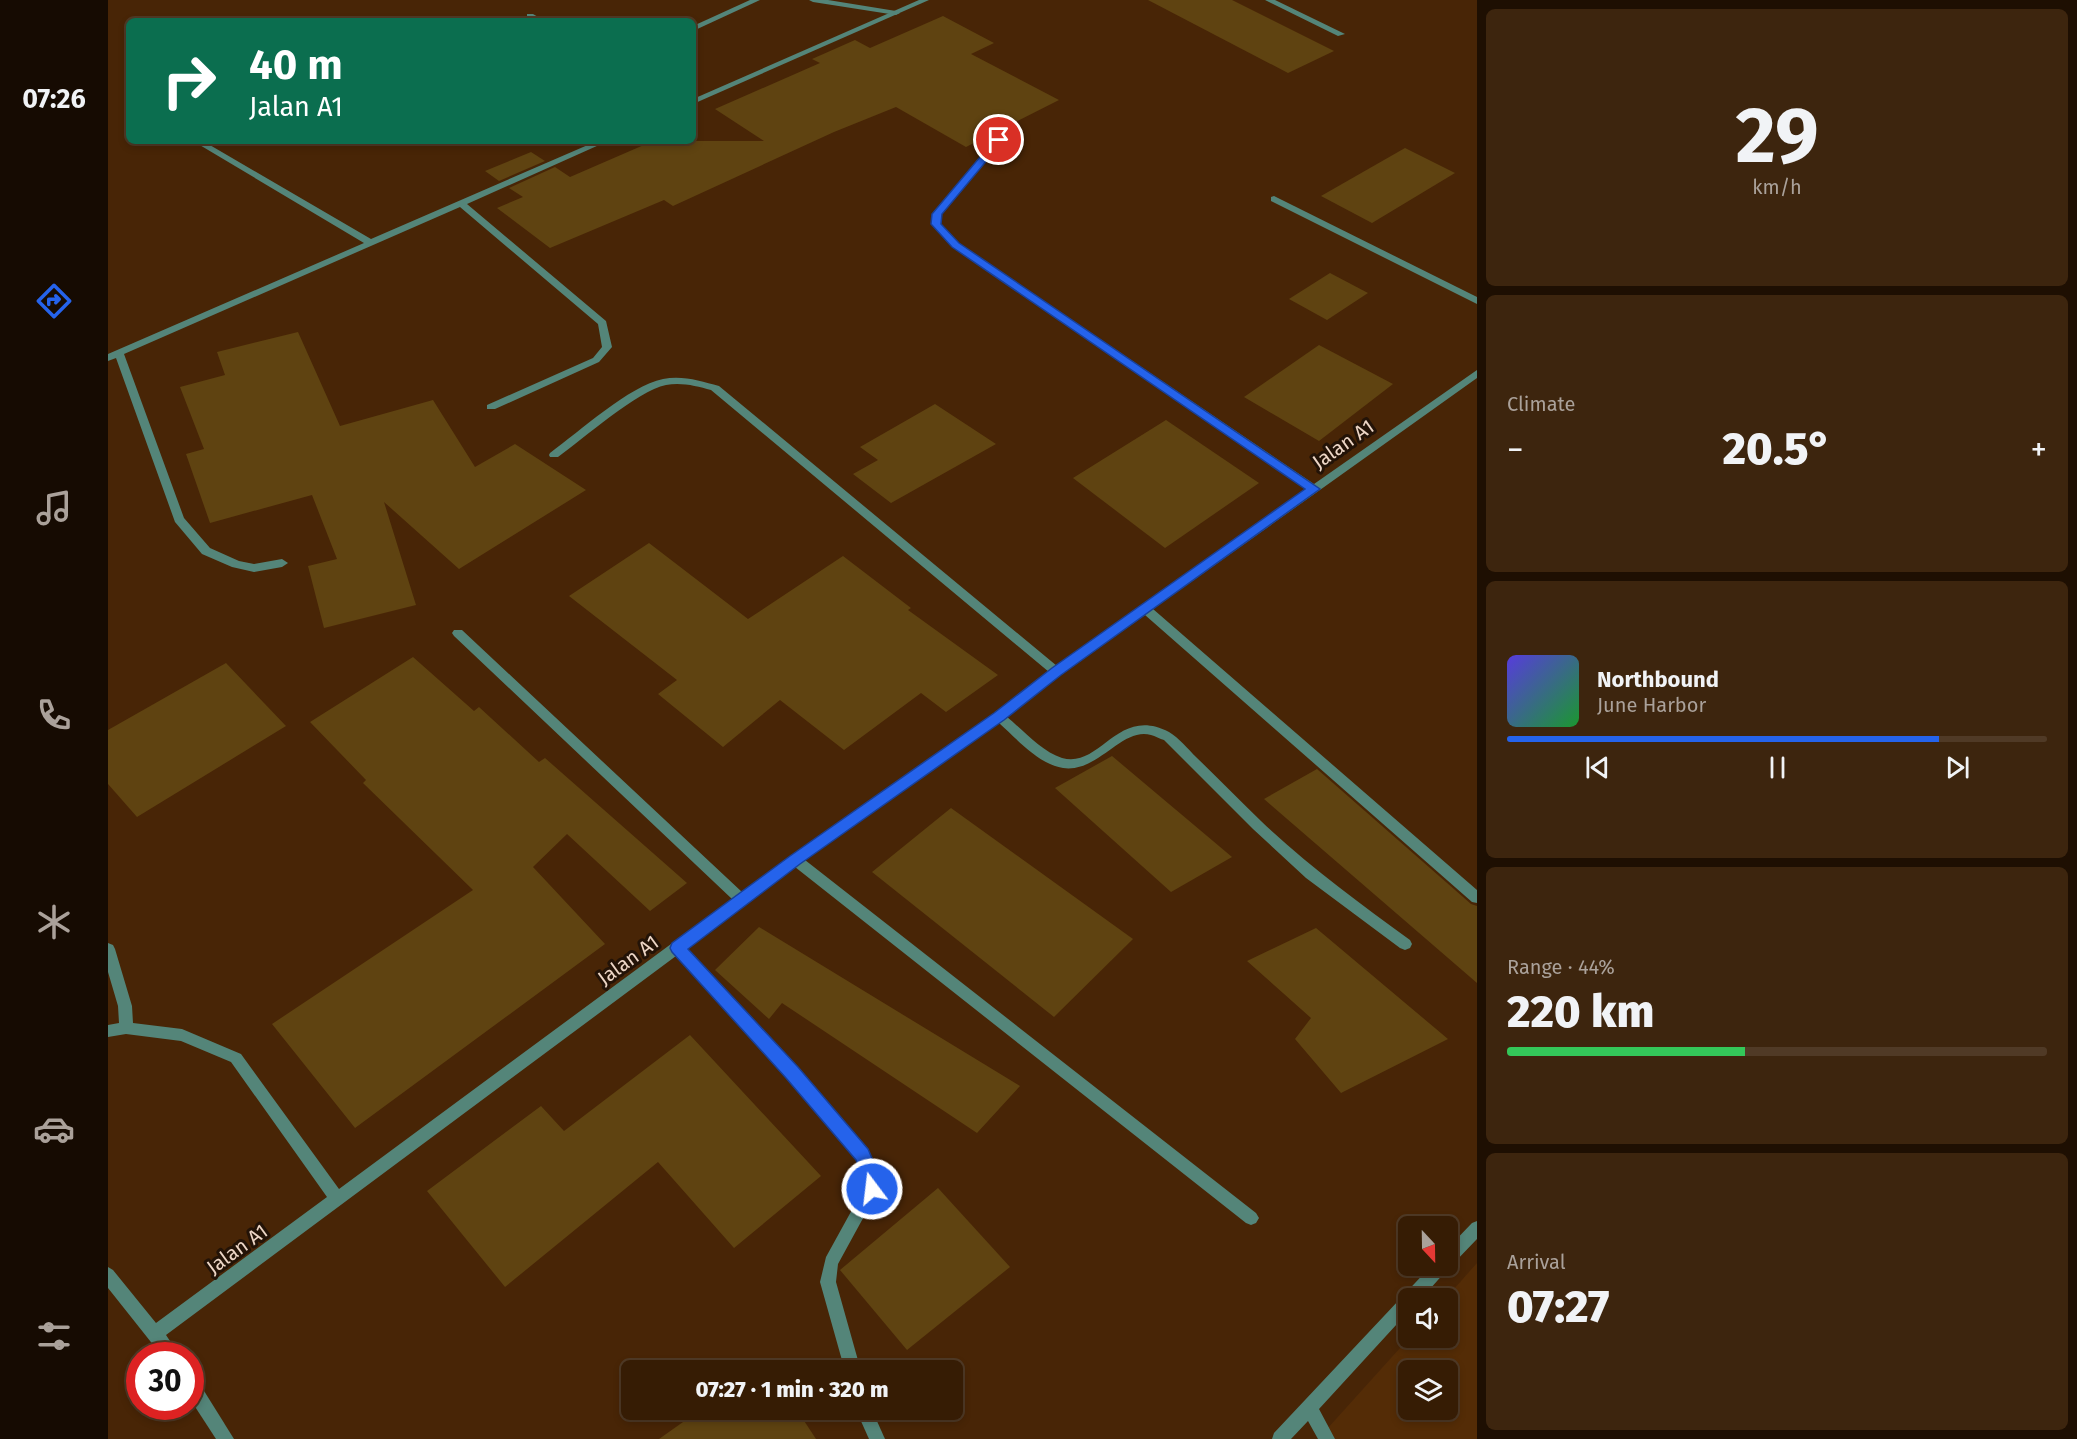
<!DOCTYPE html>
<html lang="en">
<head>
<meta charset="utf-8">
<style>
	:root { --surface:#361c04; --page:#3d250e; --text:#f1f3f6; --muted:#aaa19a; --line:#503a26; --accent:#2563eb }
	body { margin:0; font-family:"Fira Sans",sans-serif; background:var(--page); color:var(--text); height:100vh; display:flex; flex-direction:column; font-size:22px; white-space:nowrap }
	* { box-sizing:border-box; margin:0 }
	p { font-size:20px; color:var(--muted) }
	.icon { flex:none; width:33px; height:33px; fill:none; stroke:currentColor; stroke-width:2; stroke-linecap:round; stroke-linejoin:round }
	.map { position:relative; flex:1; overflow:hidden }
	.drawer { display:flex; flex-direction:column; gap:9px; padding:9px; background:#1e0f02; width:600px }
	.drawer>* { flex:none }
	.top-card { position:absolute; left:18px; top:18px; width:570px; height:126px; border-radius:9px; box-shadow:0 3px 9px #0003,0 0 0 2px var(--line); background:#0b6e4f; color:#fff; overflow:hidden }
	.needle { width:39px; rotate:158deg }
	.fabs { position:absolute; left:1290px; top:1216px; display:grid; gap:12px }
	.fabs a { display:grid; place-items:center; width:60px; height:60px; border-radius:9px; background:var(--surface); box-shadow:0 3px 9px #0003,0 0 0 2px var(--line); font-size:30px }
	.speed { position:absolute; left:18px; top:1342px; display:flex; gap:12px; font-size:30px; font-weight:700; text-align:center }
	.speed>* { display:grid; place-content:center; width:78px; height:78px; border-radius:50%; background:var(--surface); box-shadow:0 3px 9px #0003,0 0 0 2px var(--line); line-height:1 }
	.speed .limit { border:9px solid #d22; background:#fff; color:#111 }
	.pin { position:absolute; display:grid; place-items:center; width:51px; height:51px; color:#fff; margin:-26px; border:3px solid #fff; border-radius:50%; box-shadow:0 2px 6px #0007 }
	.me { position:absolute; width:66px; margin:-33px; rotate:345deg; stroke-linejoin:round; filter:drop-shadow(0 0 4px #0008) }
	.turn { display:flex; align-items:center; gap:21px; height:126px; padding:0 24px; font-size:27px }
	.turn .icon { width:78px; height:78px; stroke-width:2.5 }
	.turn b { display:block; font-size:42px; line-height:51px }
	.big { font-size:45px; font-weight:800; line-height:1.1 }
	.drawer .widget { flex:1; display:flex; flex-direction:column; justify-content:center; gap:9px; min-width:0; padding:0 21px; border-radius:9px; background:var(--page) }
	.drawer .dial { align-items:center; gap:0 }
	.dial b { font-size:78px; line-height:1 }
	.song { display:flex; align-items:center; gap:18px }
	.cover { width:72px; height:72px; border-radius:9px; background:linear-gradient(135deg,hsl(250 70% 55%),hsl(130 70% 35%)) }
	.played { height:6px; border-radius:3px; background:linear-gradient(90deg,var(--accent) 80%,var(--line) 80%) }
	.keys { display:flex; justify-content:space-around; direction:ltr }
	.heat { display:flex; justify-content:space-between; align-items:center; font-size:33px; direction:ltr }
	.charge { height:9px; border-radius:4px; background:linear-gradient(90deg,#34c759 44%,var(--line) 0) }
	.trip { position:absolute; left:513px; top:1360px; width:342px; height:60px; border-radius:9px; background:var(--surface); box-shadow:0 3px 9px #0003,0 0 0 2px var(--line); font-weight:800; line-height:60px; text-align:center }
	main { display:flex; flex:1; min-height:0 }
	.tabs { display:flex; flex-direction:column; width:108px; justify-content:space-around; align-items:center; background:#160b02; color:var(--muted) }
	.tabs .icon { width:42px; height:42px }
	.tabs .current { color:var(--accent) }
	.tabs b { font-size:27px; color:var(--text) }
	.map>svg:first-child { display:block }
</style>
</head>
<body>
<main>
<nav class="tabs">
<b>07:26</b>
<svg class="icon current" aria-label="directions" viewBox="0 0 24 24"><path d="M12 3l9 9-9 9-9-9zM9 14v-3h6M13 9l2 2-2 2"/></svg>
<svg class="icon" aria-label="music" viewBox="0 0 24 24"><path d="M9 18V5l10-2v13"/><circle cx="6" cy="18" r="3"/><circle cx="16" cy="16" r="3"/></svg>
<svg class="icon" aria-label="phone" viewBox="0 0 24 24"><path d="M5 4h4l2 5-3 2q2 4 5 5l2-3 5 2v4C11 20 4 13 5 4z"/></svg>
<svg class="icon" aria-label="climate" viewBox="0 0 24 24"><path d="M12 3v18M4 7l16 10M4 17L20 7"/></svg>
<svg class="icon" aria-label="car" viewBox="0 0 24 24"><path d="M5 17H2v-5l4-1 3-4h7l3 4 3 1v5h-3M9 17h6M6 11h13"/><circle cx="7" cy="17" r="2"/><circle cx="17" cy="17" r="2"/></svg>
<svg class="icon" aria-label="filters" viewBox="0 0 24 24"><path d="M4 7h16M4 17h16"/><circle cx="9" cy="7" r="2"/><circle cx="15" cy="17" r="2"/></svg>
</nav>
<div class="map">
<svg width="1369" height="1439" viewBox="0 0 1369 1439">
	<rect width="100%" height="100%" fill="#482506"/>
	<path fill="#542c06" fill-rule="evenodd" d="M1369 1263V1439H1210L1301 1338H1340V1299H1337ZM1300 1371H1340V1410H1300Z"/>
	<g fill="#5f4311">
		<path d="M1040 0H1124L1226 51 1180 73Z"/>
		<path d="M835 16 886 43 863 54 951 100 858 147 788 107 726 132 565 206 556 200 442 248 389 208 415 197 401 188 447 167 462 177 545 141H656L607 109 712 63 704 59 747 40 762 48Z"/>
		<path d="M1297 148 1347 173 1264 223 1213 196Z"/>
		<path d="M423 152 437 161 391 181 377 171Z"/>
		<path d="M1222 273 1260 293 1219 320 1181 299Z"/>
		<path d="M190 332 232 426 325 400 367 467 407 444 478 490 351 569 276 502 308 605 216 628 200 566 229 559 204 495 102 523 78 454 96 449 72 387 117 375 109 352Z"/>
		<path d="M1211 345 1285 384 1211 441 1136 397Z"/>
		<path d="M827 404 888 444 783 503 745 474 770 460 752 447Z"/>
		<path d="M1058 420 1151 483 1057 548 965 478Z"/>
		<path d="M541 543 640 619 735 556 803 608 800 610 890 675 838 712 813 693 736 750 672 700 615 747 550 694 569 680 461 596Z"/>
		<path d="M305 657 366 711 371 707 431 762 437 758 579 883 542 911 459 834 425 867 497 944 247 1128 164 1024 365 890 255 783 258 780 202 722Z"/>
		<path d="M118 663 178 726 29 817 0 784V730Z"/>
		<path d="M1004 756 1124 857 1063 892 947 788Z"/>
		<path d="M1209 769 1363 904 1369 906V983L1156 799Z"/>
		<path d="M843 808 1025 939 946 1017 764 872Z"/>
		<path d="M651 927 912 1086 869 1133 674 1003 661 1019 607 970Z"/>
		<path d="M1208 928 1340 1039 1233 1093 1187 1039 1203 1018 1139 961Z"/>
		<path d="M582 1035 713 1176 626 1248 550 1162 397 1287 319 1191 433 1106 456 1131Z"/>
		<path d="M830 1188 902 1267 799 1350 732 1270Z"/>
		<path d="M592 1410H689L708 1439H551Z"/>
	</g>
	<g fill="none" stroke-linecap="round" stroke-linejoin="round">
		<g fill="#548579" fill-rule="evenodd">
			<path d="M642 0H652L585 31V26Z"/>
			<path d="M701 0H720L788 11 792 13 788 15 705 2Z"/>
			<path d="M419 14H425L437 21H427L419 18Z"/>
		</g>
		<g fill="#548579" fill-rule="evenodd">
			<path d="M811 0H821L585 104V99Z"/>
			<path d="M1157 0H1167L1237 34 1230 36Z"/>
			<path d="M891 137 895 140 894 142 833 214V224L850 243 1206 484 1369 370V378L1045 609 1369 890V903L1364 902 1037 615 953 675 899 717C915 730 934 752 954 758 993 769 1009 705 1061 732 1071 738 1080 749 1088 757 1110 778 1131 800 1153 821 1199 865 1250 902 1302 940L1304 944 1302 948 1297 950 1292 948 1198 878 1145 829 1056 740C1052 739 1047 736 1043 735 1013 727 991 773 955 768 930 764 909 739 891 723L697 860 1148 1213 1151 1218 1148 1223 1143 1225 1138 1223 687 867 578 948 689 1068 759 1150 769 1172 771 1189 730 1264 728 1282 753 1371H737L712 1282 718 1257 756 1188 755 1172 749 1160 679 1078 568 956 58 1335 72 1356H54L0 1288V1267L5 1270 48 1323 219 1197 123 1062 73 1041 18 1034 0 1037V1025L11 1023 10 1006 0 972V943L5 945 7 949 24 1006 25 1023 74 1029 133 1054 231 1189 624 899 346 636 344 633 346 630H354L634 892 887 714 941 672 603 390C589 386 573 382 558 385 529 391 475 439 450 457H442L441 455 442 453C472 431 521 386 555 379 574 375 593 381 611 386L949 666 1199 489 844 247 825 226 826 212 888 138Z"/>
			<path d="M85 141H95L263 239 489 141H500L359 204 498 321 504 347 491 362 387 409H379V405L485 358 494 347 490 324 352 207 16 354 76 518 102 548 131 561 146 564 174 559 180 563 174 567 146 572 124 567 94 554 67 522 8 358 0 361V354L256 243Z"/>
			<path d="M1166 196 1369 297V304L1163 201V197Z"/>
			<path d="M1369 1221V1239L1345 1264 1341 1266 1338 1271 1313 1299H1300V1312L1211 1409 1227 1439H1210L1200 1421 1183 1439H1164L1166 1433 1323 1266H1340V1248L1364 1223Z"/>
			<path d="M82 1376 88 1378 126 1439H108L82 1399Z"/>
			<path d="M748 1410H764L777 1439H761Z"/>
		</g>
	</g>
	<path fill="#2563eb" stroke="#184099" stroke-width="1.5" d="M888 138 896 140 834 214 833 224 851 243 1212 489 953 675 896 720 692 864 580 949 690 1067 760 1149 770 1172 773 1189 770 1195 764 1197 758 1195C753 1184 753 1172 748 1160L678 1078 564 952 562 948 564 943 682 856 886 713 944 668 1197 489 844 247 823 224 824 214Z"/>
	<g text-anchor="middle" dominant-baseline="central" stroke-width="6" stroke-linejoin="round" paint-order="stroke">
		<g font-size="20" fill="#edd6c6" stroke="#231307">
			<text transform="translate(1235 444) rotate(-35)">Jalan A1</text>
			<text transform="translate(520 960) rotate(-36)">Jalan A1</text>
			<text transform="translate(129 1249) rotate(-36)">Jalan A1</text>
		</g>
	</g>
</svg>
<div class="fabs">
<a><svg class="needle" viewBox="-14 -14 28 28"><path d="M0-13l5 13h-10z" fill="#e53935"/><path d="M0 13l5-13h-10z" fill="#aaa19a"/></svg></a>
<a><svg class="icon" aria-label="sound" viewBox="0 0 24 24"><path d="M4 9h4l5-4v14l-5-4H4zM17 9q2 3 0 6"/></svg></a>
<a><svg class="icon" aria-label="layers" viewBox="0 0 24 24"><path d="M12 4l9 5-9 5-9-5zM3 14l9 5 9-5"/></svg></a>
</div>
<div class="speed"><div class="limit">30</div></div>
<div class="pin" style="left:891px;top:140px;background:#d93025"><svg class="icon" aria-label="arrive" viewBox="0 0 24 24"><path d="M6 21V4h12l-3 4 3 4H6"/></svg></div>
<svg class="me" style="left:764px;top:1189px" viewBox="-20 -20 40 40"><circle r="17" fill="#2563eb" stroke="#fff" stroke-width="3"/><path d="M0-11L8 9 0 5-8 9z" fill="#fff"/></svg>
<div class="trip">07:27 · 1 min · 320 m</div>
<div class="top-card">
<div class="turn"><svg class="icon" aria-label="right" viewBox="0 0 24 24"><path d="M7 20v-9h11M14 6l5 5-5 5"/></svg><div><b>40 m</b>Jalan A1</div></div>
</div>
</div>
<section class="drawer">
<div class="widget dial"><b>29</b><p>km/h</p></div>
<div class="widget"><p>Climate</p>
<div class="heat"><a>−</a><b class="big">20.5°</b><a>+</a></div>
</div>
<div class="widget">
<div class="song"><i class="cover"></i><div><b>Northbound</b><p>June Harbor</p></div></div>
<div class="played"></div>
<div class="keys"><svg class="icon" aria-label="previous" viewBox="0 0 24 24"><path d="M18 5L8 12l10 7zM5 5v14"/></svg><svg class="icon" aria-label="pause" viewBox="0 0 24 24"><path d="M8 5v14M16 5v14"/></svg><svg class="icon" aria-label="next" viewBox="0 0 24 24"><path d="M6 5l10 7-10 7zM19 5v14"/></svg></div>
</div>
<div class="widget"><p>Range · 44%</p><b class="big">220 km</b><div class="charge"></div></div>
<div class="widget"><p>Arrival</p><b class="big">07:27</b></div>
</section>
</main>
</body>
</html>
